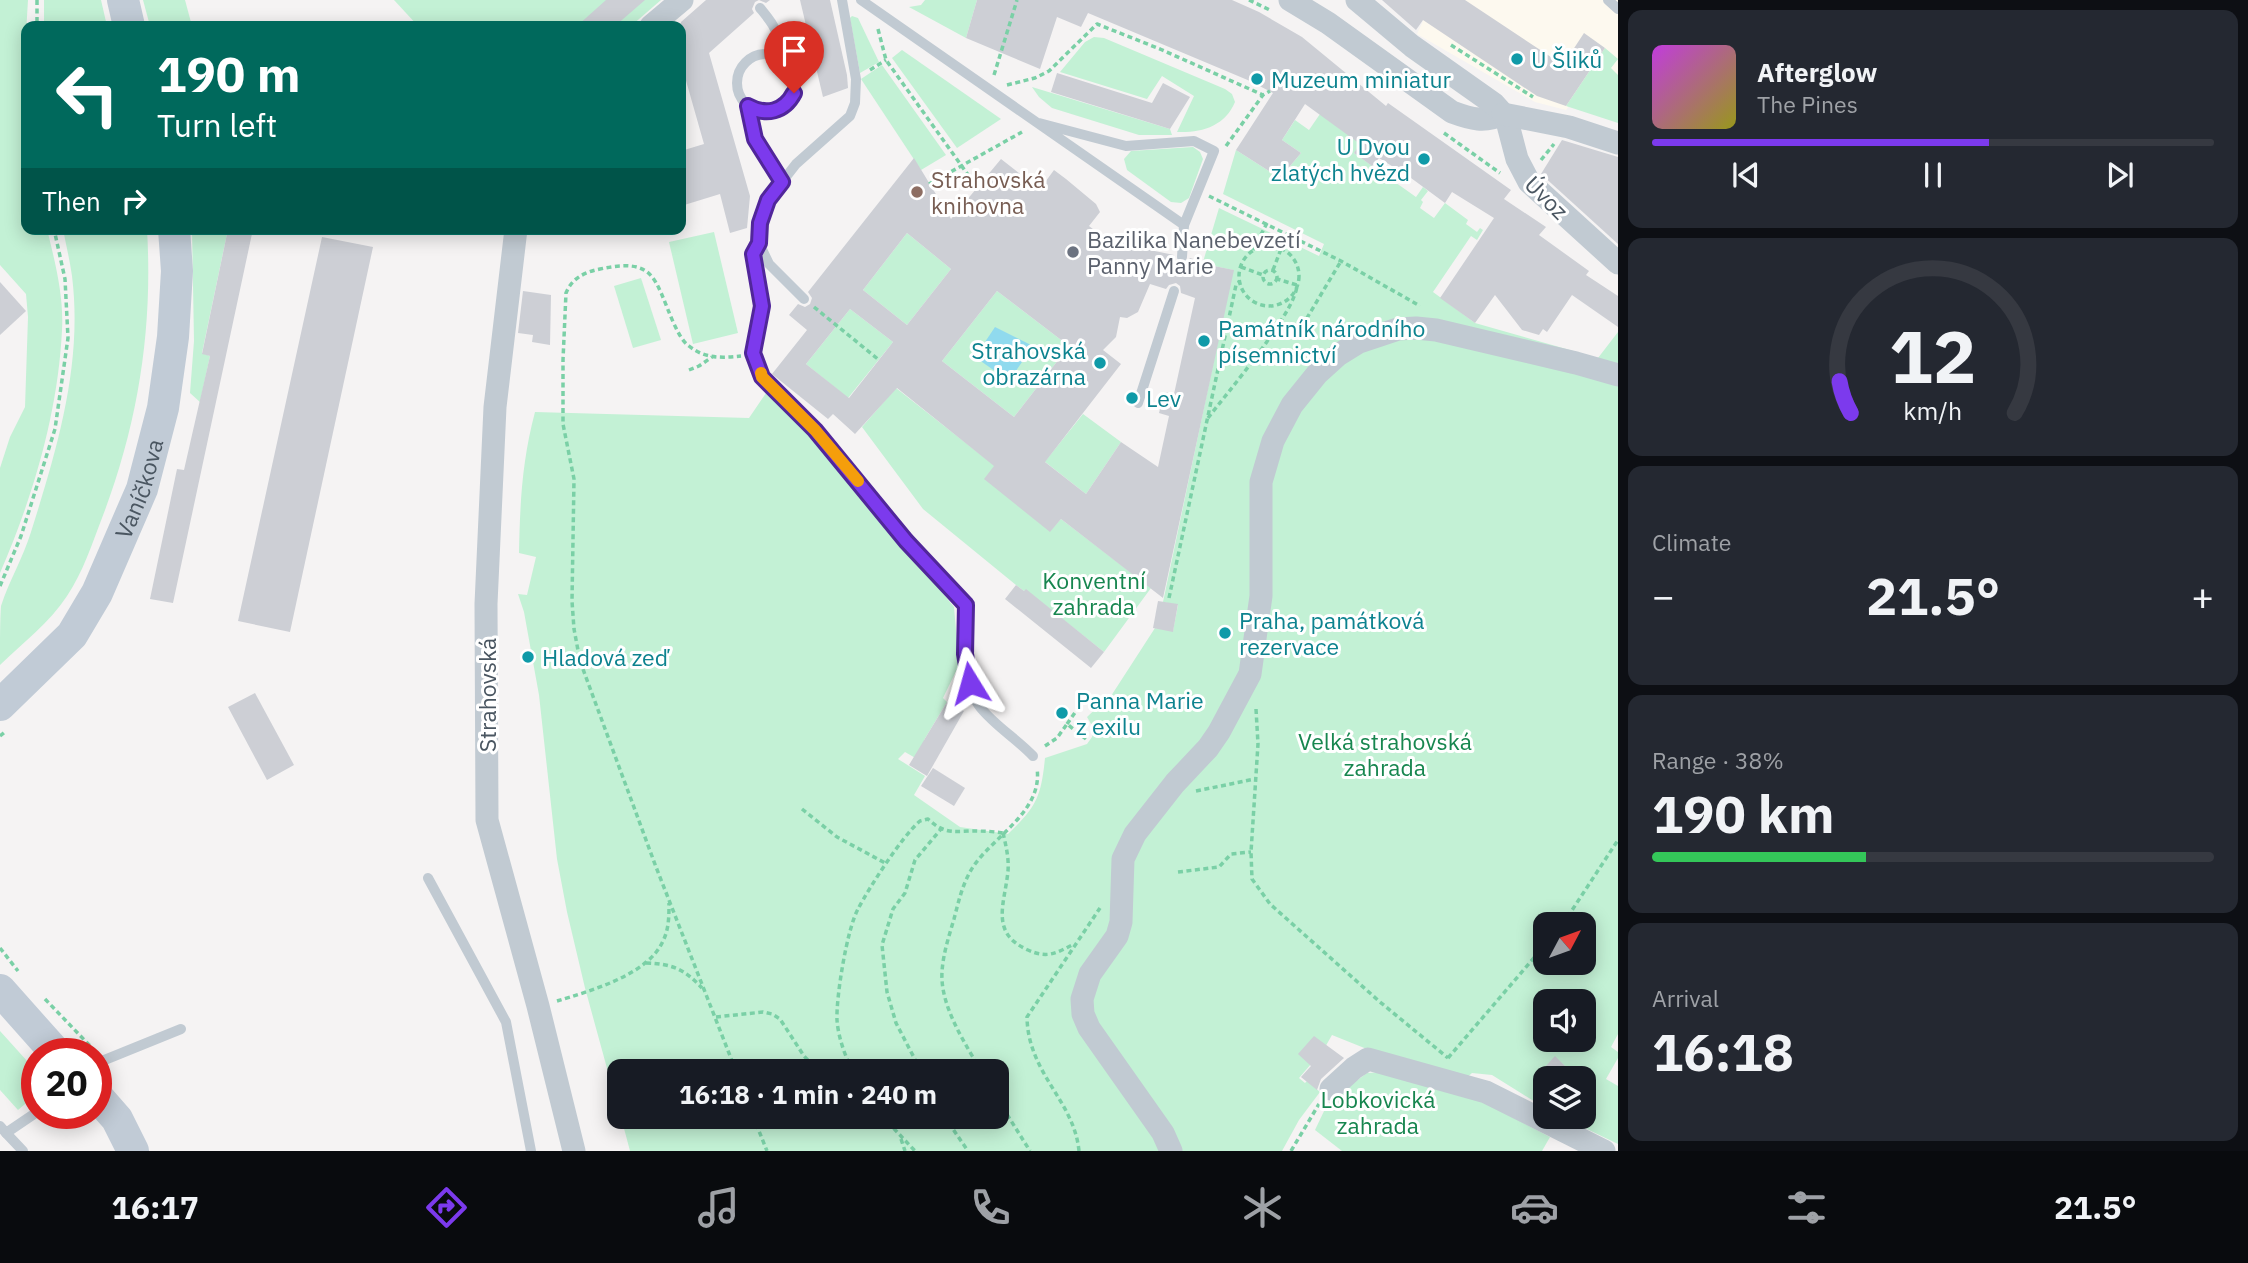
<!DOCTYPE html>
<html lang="en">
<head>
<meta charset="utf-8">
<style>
	:root { --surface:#171b24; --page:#242831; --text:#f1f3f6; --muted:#9ea1a6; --line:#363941; --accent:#7c3aed }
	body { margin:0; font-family:"IBM Plex Sans",sans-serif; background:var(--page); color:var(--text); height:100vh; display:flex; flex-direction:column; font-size:26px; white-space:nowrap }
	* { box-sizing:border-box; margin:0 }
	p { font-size:23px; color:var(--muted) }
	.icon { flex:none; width:38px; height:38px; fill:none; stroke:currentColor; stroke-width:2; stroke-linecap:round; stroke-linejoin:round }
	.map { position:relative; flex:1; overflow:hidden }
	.details { display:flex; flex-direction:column; gap:10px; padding:10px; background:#0d0f14; width:630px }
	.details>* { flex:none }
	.guide { position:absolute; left:21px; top:21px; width:665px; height:214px; border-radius:14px; box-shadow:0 4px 18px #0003; background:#00695c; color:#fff; overflow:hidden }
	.needle { width:46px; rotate:49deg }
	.tools { position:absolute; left:1533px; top:912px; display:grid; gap:14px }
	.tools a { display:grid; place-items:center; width:63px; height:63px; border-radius:14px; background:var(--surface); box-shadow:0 4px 18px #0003; font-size:35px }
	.speed { position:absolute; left:21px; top:1038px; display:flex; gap:14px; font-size:35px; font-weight:700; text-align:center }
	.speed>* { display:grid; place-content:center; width:91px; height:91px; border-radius:50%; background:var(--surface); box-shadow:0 4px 18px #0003; line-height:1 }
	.speed .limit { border:10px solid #d22; background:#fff; color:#111 }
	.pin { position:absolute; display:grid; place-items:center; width:60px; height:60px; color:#fff; margin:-72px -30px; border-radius:50% 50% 50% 0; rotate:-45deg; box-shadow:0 0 7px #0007 }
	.pin .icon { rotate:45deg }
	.me { position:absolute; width:77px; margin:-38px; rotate:352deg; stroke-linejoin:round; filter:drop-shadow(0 0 5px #0008) }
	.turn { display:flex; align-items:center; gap:24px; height:147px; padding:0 21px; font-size:32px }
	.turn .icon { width:91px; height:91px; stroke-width:2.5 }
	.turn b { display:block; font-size:49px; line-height:60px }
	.then { display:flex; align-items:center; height:66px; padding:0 21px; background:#0003; gap:14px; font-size:26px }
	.big { font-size:52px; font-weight:800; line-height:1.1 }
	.details .card { flex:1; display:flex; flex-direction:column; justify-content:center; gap:10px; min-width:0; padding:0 24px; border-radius:14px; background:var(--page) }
	.details .dial { align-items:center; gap:0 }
	.dial svg { height:182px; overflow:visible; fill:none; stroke:var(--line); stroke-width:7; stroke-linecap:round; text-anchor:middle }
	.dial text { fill:var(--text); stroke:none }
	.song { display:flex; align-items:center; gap:21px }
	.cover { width:84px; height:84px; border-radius:10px; background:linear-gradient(135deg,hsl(290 70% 55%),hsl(60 70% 35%)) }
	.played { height:7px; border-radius:4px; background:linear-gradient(90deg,var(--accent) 60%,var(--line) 60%) }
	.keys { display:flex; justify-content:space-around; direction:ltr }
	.heat { display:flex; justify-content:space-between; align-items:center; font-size:38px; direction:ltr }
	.charge { height:10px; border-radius:5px; background:linear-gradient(90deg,#34c759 38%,var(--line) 0) }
	.trip { position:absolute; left:607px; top:1059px; width:402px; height:70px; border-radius:14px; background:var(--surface); box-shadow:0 4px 18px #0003; font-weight:800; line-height:70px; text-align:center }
	.menu { display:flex; height:112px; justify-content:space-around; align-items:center; background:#090b0e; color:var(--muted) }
	.menu .icon { width:49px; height:49px }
	.menu .selected { color:var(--accent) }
	.menu b { font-size:32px; color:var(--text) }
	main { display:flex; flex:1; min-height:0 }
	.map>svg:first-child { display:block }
</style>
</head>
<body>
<main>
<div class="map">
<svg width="1618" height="1151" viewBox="0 0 1618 1151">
	<rect width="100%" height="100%" fill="#f5f3f3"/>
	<path fill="#fdf9ef" d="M1439 0H1618V80L1601 65 1566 110 1535 102 1417 34 1423 21Z"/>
	<g fill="#c3f1d5" fill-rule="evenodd">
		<path d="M0 0H28L25 50 21 83 22 129 26 146V229H47C55 262 64 296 62 330 58 413 33 497 0 573V468L10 437 25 407 28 317 26 294 0 265Z"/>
		<path d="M44 0H101L107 26H44Z"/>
		<path d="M143 0H185L192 26H150Z"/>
		<path d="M394 0H661L631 26H418Z"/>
		<path d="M925 0H977L966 38 909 7 921 5Z"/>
		<path d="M852 16 858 18 879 62 860 73 850 18Z"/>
		<path d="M1094 37 1104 38 1225 89 1232 94 1235 102C1225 126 1202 133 1177 132L1194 96 1162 76 1147 99 1060 72 1085 42Z"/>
		<path d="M1605 48 1618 59 1611 68 1618 75V123L1566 106Z"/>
		<path d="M902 50 1001 119 957 148 892 58Z"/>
		<path d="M882 65 946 155 921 170 861 79Z"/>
		<path d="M1032 87 1170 129 1172 135H1139L1052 108 1039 97Z"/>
		<path d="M1320 114 1361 144 1354 153 1416 197 1423 187 1428 191 1421 200 1423 202 1420 208 1434 218 1445 203 1468 220 1466 224 1477 232 1480 228 1483 230 1477 240 1471 236 1433 292 1475 323 1598 358 1618 332V1034L1611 1047 1618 1052V1058L1606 1079 1618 1086V1144L1562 1117 1584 1116V1078H1560L1568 1069 1555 1057 1538 1075 1545 1081V1108L1492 1075 1472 1073 1463 1081 1424 1072 1332 1035 1324 1049 1299 1078 1305 1083 1307 1081 1320 1092 1299 1120 1282 1151H630L621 1117 998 1116V1071H620L619 1112 585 988 567 912 557 859 539 695 524 612 518 594 527 595 536 557 519 553C520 503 522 461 535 412L749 418 766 393 769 395 773 394 812 432 954 607 959 665 943 698 947 702 924 740 940 751 931 767 905 752 898 759 925 776 914 795 960 827 1008 834C1036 807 1041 798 1045 758L1087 744 1092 737 1094 729 1087 717 1110 695 1111 696 1155 628 1173 631 1178 605 1163 602 1233 270 1204 264 1203 262 1219 208 1319 256 1324 244 1223 194 1236 150 1280 178 1301 153 1282 140 1295 120 1309 130ZM1545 924H1584V962H1545ZM1545 1001H1584V1040H1545Z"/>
		<path d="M1193 147 1200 152 1203 159 1189 198 1181 203 1171 202 1127 170 1124 159 1131 151Z"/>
		<path d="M63 229H147C153 330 138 424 102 518 92 544 83 572 67 596 50 622 23 643 0 665 0 651 0 618 1 606 9 581 23 558 31 532 57 449 83 364 72 276 70 261 66 245 63 229Z"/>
		<path d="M192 229H228L202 353 210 356 200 402 190 393 194 341Z"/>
		<path d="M714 232 738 333 693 344 669 242Z"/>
		<path d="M907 233 951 269 907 325 863 290Z"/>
		<path d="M641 278 661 340 633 348 614 286Z"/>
		<path d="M997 291 1069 346 1014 417 942 361Z"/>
		<path d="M850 309 893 342 848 398 806 364Z"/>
		<path d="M896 388 995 466 1050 531 1061 519 1151 588 1104 652 1026 590 1024 591 1016 585 923 509 862 427Z"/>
		<path d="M1083 414 1121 442 1086 494 1044 461 1047 459Z"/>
		<path d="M0 1031 37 1072C37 1095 35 1096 18 1110L0 1090Z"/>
		<path d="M1385 1072 1476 1098 1550 1137 1542 1151H1342L1315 1130 1325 1109 1332 1099 1367 1073Z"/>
	</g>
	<path fill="#90daee" d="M995 327 1033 346 1009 381 975 357Z"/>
	<g fill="#cdcfd5" fill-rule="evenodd">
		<path d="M606 0H645L615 26H577Z"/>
		<path d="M706 0H770L766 3 759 0 755 2 752 9 754 13 709 53 750 196 747 228 730 233 720 194 681 206V151L704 144 681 63V22Z"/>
		<path d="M800 0H830L847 75 848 88 823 97Z"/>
		<path d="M977 0H1232L1259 12 1302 37 1386 106 1388 103 1511 190 1504 199 1546 227 1539 235 1589 271 1586 275 1618 296V327L1572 295 1547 332 1543 329 1539 335 1522 330 1495 295 1475 323 1440 298 1494 218 1452 192 1445 203 1411 178 1379 158 1372 166 1354 153 1360 144 1305 104 1282 140 1301 153 1280 178 1236 150 1273 93 1250 81 1088 13 1081 27 1057 17 1040 69 966 38Z"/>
		<path d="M1382 0H1465L1563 65 1584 33 1605 48 1566 106 1537 96 1423 20 1416 30Z"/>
		<path d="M1057 73 1152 103 1163 83 1190 97 1170 129 1051 92Z"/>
		<path d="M1562 140 1618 157V244L1541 174Z"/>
		<path d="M914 158 951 219 1001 159 1037 187 1040 182 1043 185 1054 170 1066 179 1096 204 1100 212 1089 226 1116 247 1126 234 1150 250 1174 255 1175 260 1178 264H1186L1190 258 1203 262 1204 264 1234 270 1163 598 1061 519 1050 532 984 479 994 466 897 388 855 434 833 414 828 419 772 374 807 330 789 315 798 304 805 307 810 304 812 298 808 292ZM907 233 951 269 907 325 863 290ZM1176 283 1180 286 1181 293 1195 298 1174 394 1164 392 1159 413 1169 416 1158 467 1121 442 1086 494 1045 462 1121 364 1103 350 1116 337 1120 317 1127 318 1138 312 1150 284 1166 289 1169 285ZM997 291 1069 346 1014 417 942 361ZM850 309 893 342 849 398 806 364Z"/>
		<path d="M228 229H253L173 603 150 599 177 469 184 470 210 356 202 354Z"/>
		<path d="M322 237 373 247 290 632 238 621Z"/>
		<path d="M0 282 26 311 0 335Z"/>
		<path d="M523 291 551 295 550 345 532 342 533 335 518 333Z"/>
		<path d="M1016 585 1024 591 1026 589 1104 652 1091 668 1005 599Z"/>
		<path d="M1158 601 1178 604 1173 632 1153 628Z"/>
		<path d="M255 693 294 765 267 780 228 707Z"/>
		<path d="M947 702 964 711 927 776 909 765Z"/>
		<path d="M933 768 965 788 954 806 921 786Z"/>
		<path d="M1314 1036 1344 1058 1321 1079 1317 1090 1301 1077 1311 1066 1298 1054Z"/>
		<path d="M1555 1056 1568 1069 1560 1078H1535Z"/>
	</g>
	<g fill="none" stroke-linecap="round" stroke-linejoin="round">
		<g stroke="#7ad0a6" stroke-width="3.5" stroke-dasharray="5 3.5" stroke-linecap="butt">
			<path d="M37 0V26"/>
			<path d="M1249 0 1272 11"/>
			<path d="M878 29 886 60 976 186"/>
			<path d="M1451 45 1533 97"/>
			<path d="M870 70 886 60"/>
			<path d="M994 75 1017 0"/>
			<path d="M1007 85 1035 78 1049 71 1097 24 1160 49 1263 95"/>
			<path d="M1444 133 1500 173"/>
			<path d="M1226 146 1263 95 1270 91"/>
			<path d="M1541 160 1554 144"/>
			<path d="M929 184 1022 132"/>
			<path d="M1209 196 1341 261 1420 306"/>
			<circle cx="1269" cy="276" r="30"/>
			<path d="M1253 250 1267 223"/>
			<path d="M1241 267 1263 275"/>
			<circle cx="1270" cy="277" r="7"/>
			<path d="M1273 270 1281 249"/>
			<path d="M814 307 879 360"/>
			<path d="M1298 333 1341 261"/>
			<path d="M689 370 699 366 712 357"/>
			<path d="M1208 418C1227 393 1296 312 1297 285L1277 279"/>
			<path d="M0 586 21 536 55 429 68 338 65 279 54 229"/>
			<path d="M1169 598 1236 285 1240 281"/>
			<path d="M1256 709 1258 744 1251 852 1252 879 1270 904 1380 1002 1448 1058"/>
			<path d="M1067 724 1081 704"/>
			<path d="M0 736 6 731"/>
			<path d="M1045 746 1057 738 1067 724 1086 739"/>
			<path d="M1196 791 1255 779"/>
			<path d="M802 809 837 837 887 864"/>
			<path d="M1003 833C1006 846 1009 858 1008 871 1005 903 989 933 1028 950 1048 959 1056 953 1074 944"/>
			<path d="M1178 872 1219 867 1231 854 1251 852"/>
			<path d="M1563 924 1618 840"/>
			<path d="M0 948 18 971"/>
			<path d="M646 963C673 964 684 969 702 988"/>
			<path d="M45 999 93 1049"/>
			<path d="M557 1001C590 991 648 975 663 941 669 929 669 916 669 903"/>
			<path d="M716 1017 763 1012 772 1014 780 1019 804 1056 818 1071"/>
			<path d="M1448 1058 1545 945"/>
			<path d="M736 1071 656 867 580 661 574 629 572 601 574 479 563 424V360L566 293C572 278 585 272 600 269 656 257 654 279 674 324 678 332 682 341 689 346 705 359 722 358 741 356"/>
			<path d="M853 1071C845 1057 838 1036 837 1020 836 997 847 929 858 909 869 888 902 836 920 821L928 819C947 837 957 830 981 831 988 831 996 832 1003 833"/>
			<path d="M921 1071 896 1023 887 992 882 945 893 909 905 893 915 860 941 829"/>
			<path d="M981 1071C965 1043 940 1006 942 972 943 954 949 936 954 919 959 900 963 881 975 864 997 834 1043 810 1037 768"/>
			<path d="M998 1100 1030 1151"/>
			<path d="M753 1116 767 1151"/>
			<path d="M882 1116 915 1151"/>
			<path d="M944 1116 968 1151"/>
			<path d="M901 1139 905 1151"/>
			<path d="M1079 1151C1074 1100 1028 1074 1027 1017L1100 908"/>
			<path d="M1291 1151 1319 1104"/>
		</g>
		<g stroke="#c1cad2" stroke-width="10">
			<path d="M842 0 856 79 855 103 850 116 796 164 768 200 760 223 759 243 753 254 762 306 753 353 763 378 815 430 906 541 966 605C966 633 962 684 980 707 995 726 1017 739 1033 756"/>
			<path d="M861 0 1184 225 1214 151 1194 141 1126 146 1039 123"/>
			<path d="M1608 0 1618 9"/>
			<path d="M760 8C774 25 782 33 773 55"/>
			<circle cx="766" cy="83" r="29"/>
			<path d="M748 106 756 139 782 182"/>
			<path d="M759 243 769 264 804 299"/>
			<path d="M1182 257 1184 225"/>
			<path d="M1138 403 1174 291"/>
			<path d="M428 878 506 1022 531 1151"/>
			<path d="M96 1066 102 1061 181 1029"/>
			<path d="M0 1126 6 1133 37 1112"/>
			<path d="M6 1133 23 1151"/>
		</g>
		<g stroke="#c1cad2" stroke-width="23">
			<path d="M1290 0 1328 23 1452 112C1471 119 1485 123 1503 114"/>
			<path d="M1357 0 1412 46 1494 104 1503 114 1507 121 1517 159 1529 182 1618 263"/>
			<path d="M651 26 682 0"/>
			<path d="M1503 114 1569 127 1618 143"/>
			<path d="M516 229 495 407 486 604 487 820 538 1006 574 1151"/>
			<path d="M1331 1089 1354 1068 1368 1059 1486 1092 1604 1151"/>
			<path d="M1171 1151 1163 1133 1089 1028 1083 1014 1082 999 1090 974 1117 936 1121 922 1123 859 1135 834 1175 783 1208 748 1219 732 1250 674 1261 596V482L1273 441 1292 405 1317 374 1338 355 1359 342 1398 329 1416 328 1436 330 1576 363 1618 375"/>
		</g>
		<g stroke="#c1cbd6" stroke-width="32">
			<path d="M123 0 129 26"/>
			<path id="s1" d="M0 705 72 635 97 593 142 489 163 408 173 337 177 271 174 229"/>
			<path d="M0 990 57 1054"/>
			<path d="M96 1095 117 1119 133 1151"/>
		</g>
	</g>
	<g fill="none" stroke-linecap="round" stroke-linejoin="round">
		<g stroke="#51269a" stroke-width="18">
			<path id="route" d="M794 93C784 112 766 116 748 106L755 139 782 182 768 200 760 223 759 243 753 254 762 306 753 353 762 377 815 430 906 541 966 605 965 654 970 683"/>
		</g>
		<use href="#route" stroke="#7c3aed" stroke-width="12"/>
		<path stroke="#f59e0b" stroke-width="12" d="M761 373 762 377 815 430 858 481"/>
	</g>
	<g fill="#0f9aa8" stroke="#fff" stroke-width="2.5">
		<circle cx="1517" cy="59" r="7"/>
		<circle cx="1257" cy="79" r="7"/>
		<circle cx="1424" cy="159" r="7"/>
		<circle cx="1204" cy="341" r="7"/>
		<circle cx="1100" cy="363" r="7"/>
		<circle cx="1132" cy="398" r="7"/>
		<circle cx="1225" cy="633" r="7"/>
		<circle cx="528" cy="657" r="7"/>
		<circle cx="1062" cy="713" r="7"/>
	</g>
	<circle fill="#8d6e63" stroke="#fff" stroke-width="2.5" cx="917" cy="192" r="7"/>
	<circle fill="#6b7280" stroke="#fff" stroke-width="2.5" cx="1073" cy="252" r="7"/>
	<g text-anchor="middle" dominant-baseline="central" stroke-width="6" stroke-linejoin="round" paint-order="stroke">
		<g font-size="23" fill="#0d838f" stroke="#fff" text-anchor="start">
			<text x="1531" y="59">U Šliků</text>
			<text x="1271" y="79">Muzeum miniatur</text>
			<text x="1410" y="146" text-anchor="end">U Dvou<tspan x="1410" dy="26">zlatých hvězd</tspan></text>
			<text x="1218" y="328">Památník národního<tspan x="1218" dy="26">písemnictví</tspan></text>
			<text x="1086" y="350" text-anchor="end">Strahovská<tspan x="1086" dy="26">obrazárna</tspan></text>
			<text x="1146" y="398">Lev</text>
			<text x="1239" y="620">Praha, památková<tspan x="1239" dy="26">rezervace</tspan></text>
			<text x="542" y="657">Hladová zeď</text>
			<text x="1076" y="700">Panna Marie<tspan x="1076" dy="26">z exilu</tspan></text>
		</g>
		<g font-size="23" fill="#785e54" stroke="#fff" text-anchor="start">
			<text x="931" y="179">Strahovská<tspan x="931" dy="26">knihovna</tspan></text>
		</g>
		<g font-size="23" fill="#4a5661" stroke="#fff">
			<text transform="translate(1547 197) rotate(45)">Úvoz</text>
			<text stroke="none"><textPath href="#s1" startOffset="262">Vaníčkova</textPath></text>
			<text transform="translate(487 695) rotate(-90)">Strahovská</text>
		</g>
		<g font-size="23" fill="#5b616d" stroke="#fff" text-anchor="start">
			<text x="1087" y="239">Bazilika Nanebevzetí<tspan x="1087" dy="26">Panny Marie</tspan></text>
		</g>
		<g font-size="23" fill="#17864f" stroke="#fff">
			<text x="1094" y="580">Konventní<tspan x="1094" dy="26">zahrada</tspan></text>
			<text x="1385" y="741">Velká strahovská<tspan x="1385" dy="26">zahrada</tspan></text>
			<text x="1378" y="1099">Lobkovická<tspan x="1378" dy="26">zahrada</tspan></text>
		</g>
	</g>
</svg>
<div class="tools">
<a><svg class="needle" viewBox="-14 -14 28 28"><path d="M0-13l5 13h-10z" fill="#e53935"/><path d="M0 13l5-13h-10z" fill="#9ea1a6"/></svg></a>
<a><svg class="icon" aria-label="sound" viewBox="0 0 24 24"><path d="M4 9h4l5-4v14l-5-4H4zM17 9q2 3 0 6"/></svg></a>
<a><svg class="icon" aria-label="layers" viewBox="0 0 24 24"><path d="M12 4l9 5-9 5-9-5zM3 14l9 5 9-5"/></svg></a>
</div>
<div class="speed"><div class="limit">20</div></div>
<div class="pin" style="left:794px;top:93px;background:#d93025"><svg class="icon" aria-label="arrive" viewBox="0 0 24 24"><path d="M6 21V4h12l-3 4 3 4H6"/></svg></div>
<svg class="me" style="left:970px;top:683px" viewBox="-20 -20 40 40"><path d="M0-17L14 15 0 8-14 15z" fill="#7c3aed" stroke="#fff" stroke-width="4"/></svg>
<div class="trip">16:18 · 1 min · 240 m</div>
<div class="guide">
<div class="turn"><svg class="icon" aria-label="left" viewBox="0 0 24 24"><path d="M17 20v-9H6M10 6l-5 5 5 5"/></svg><div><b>190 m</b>Turn left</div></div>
<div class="then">Then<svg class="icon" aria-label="right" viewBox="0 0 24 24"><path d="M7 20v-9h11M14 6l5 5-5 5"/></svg></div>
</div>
</div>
<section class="details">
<div class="card">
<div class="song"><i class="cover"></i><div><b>Afterglow</b><p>The Pines</p></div></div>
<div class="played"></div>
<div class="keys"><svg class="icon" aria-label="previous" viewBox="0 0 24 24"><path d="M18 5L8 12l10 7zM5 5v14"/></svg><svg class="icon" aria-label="pause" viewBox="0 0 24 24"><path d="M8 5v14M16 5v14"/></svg><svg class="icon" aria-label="next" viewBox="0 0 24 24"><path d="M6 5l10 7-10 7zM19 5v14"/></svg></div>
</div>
<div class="card dial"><svg viewBox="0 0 100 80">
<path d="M14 69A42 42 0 1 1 86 69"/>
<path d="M14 69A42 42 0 0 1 9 55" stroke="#7c3aed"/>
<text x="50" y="56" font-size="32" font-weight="700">12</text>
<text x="50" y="72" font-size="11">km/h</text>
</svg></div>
<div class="card"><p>Climate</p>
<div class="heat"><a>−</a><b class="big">21.5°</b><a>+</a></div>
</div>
<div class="card"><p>Range · 38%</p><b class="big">190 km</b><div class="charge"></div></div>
<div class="card"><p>Arrival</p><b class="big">16:18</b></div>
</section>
</main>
<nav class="menu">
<b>16:17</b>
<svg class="icon selected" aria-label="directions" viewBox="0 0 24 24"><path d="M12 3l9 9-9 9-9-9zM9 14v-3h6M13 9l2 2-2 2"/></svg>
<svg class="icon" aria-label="music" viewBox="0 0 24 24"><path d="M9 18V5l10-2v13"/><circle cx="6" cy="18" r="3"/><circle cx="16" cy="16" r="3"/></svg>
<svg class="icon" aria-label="phone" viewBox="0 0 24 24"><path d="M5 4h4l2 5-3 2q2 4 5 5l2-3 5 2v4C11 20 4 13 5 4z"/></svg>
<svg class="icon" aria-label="climate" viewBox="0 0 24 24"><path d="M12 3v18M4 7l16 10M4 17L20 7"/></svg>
<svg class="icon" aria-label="car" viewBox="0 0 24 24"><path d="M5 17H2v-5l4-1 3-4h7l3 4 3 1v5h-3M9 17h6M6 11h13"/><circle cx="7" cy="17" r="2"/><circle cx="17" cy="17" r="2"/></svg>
<svg class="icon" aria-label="filters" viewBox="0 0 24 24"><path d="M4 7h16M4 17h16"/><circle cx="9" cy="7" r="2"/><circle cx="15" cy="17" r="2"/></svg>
<b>21.5°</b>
</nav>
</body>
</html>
